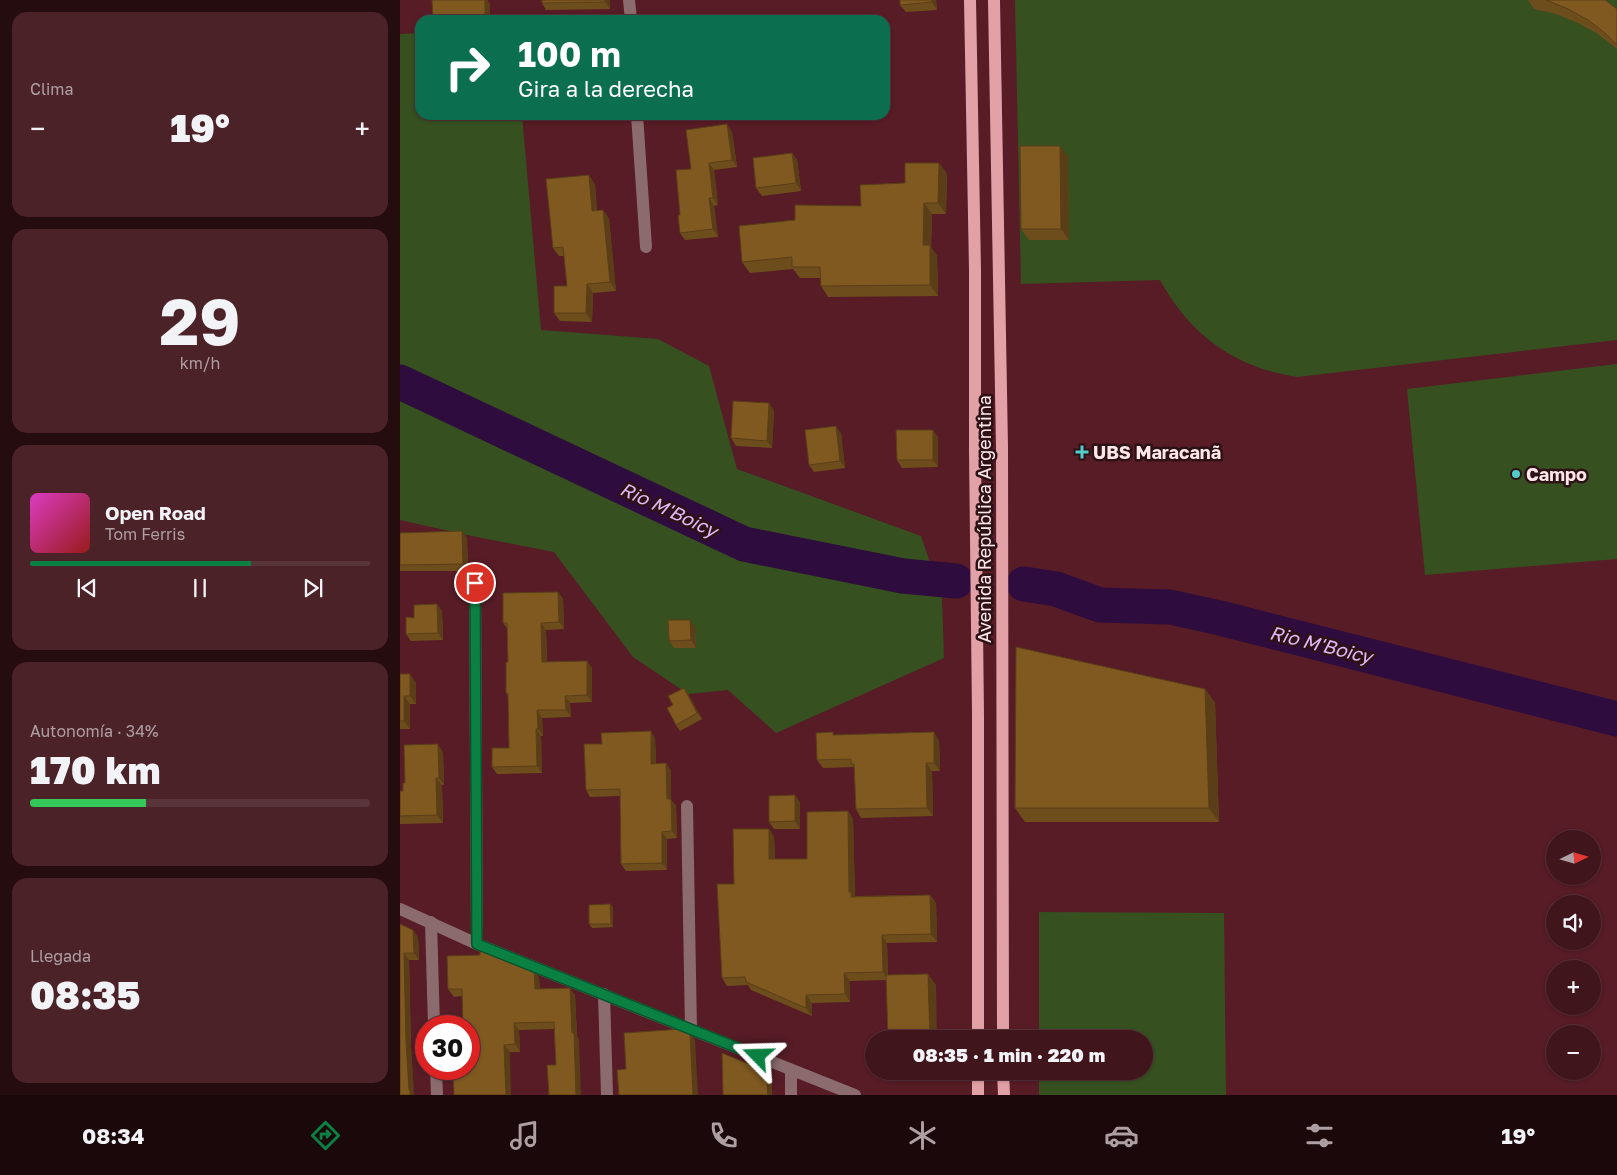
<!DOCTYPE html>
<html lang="es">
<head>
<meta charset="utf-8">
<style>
	:root { --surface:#41151c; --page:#4c2229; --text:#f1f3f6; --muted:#ae9fa3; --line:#5a343b; --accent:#0b8043 }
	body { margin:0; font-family:"Golos Text",sans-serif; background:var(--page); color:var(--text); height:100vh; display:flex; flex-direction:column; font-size:19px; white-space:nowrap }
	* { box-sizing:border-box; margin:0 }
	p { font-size:16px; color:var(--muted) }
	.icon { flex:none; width:28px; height:28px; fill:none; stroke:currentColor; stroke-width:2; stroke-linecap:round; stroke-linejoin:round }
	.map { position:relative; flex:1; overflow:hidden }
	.drawer { display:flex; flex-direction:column; gap:12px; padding:12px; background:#240c0f; width:400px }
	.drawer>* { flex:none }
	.guide { position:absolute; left:15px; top:15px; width:475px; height:105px; border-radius:15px; box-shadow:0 1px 4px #0004,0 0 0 1px var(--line); background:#0b6e4f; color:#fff; overflow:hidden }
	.needle { width:32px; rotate:85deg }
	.tools { position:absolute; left:1146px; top:830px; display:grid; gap:10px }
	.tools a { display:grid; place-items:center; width:55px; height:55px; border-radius:50%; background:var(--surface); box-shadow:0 1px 4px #0004,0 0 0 1px var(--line); font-size:25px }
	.speed { position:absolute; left:15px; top:1015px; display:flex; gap:10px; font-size:25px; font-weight:700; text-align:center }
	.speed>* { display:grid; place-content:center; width:65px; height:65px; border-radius:50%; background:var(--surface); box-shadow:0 1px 4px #0004,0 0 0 1px var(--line); line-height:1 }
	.speed .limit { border:8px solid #d22; background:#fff; color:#111 }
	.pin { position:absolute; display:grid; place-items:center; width:42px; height:42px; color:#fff; margin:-21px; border:2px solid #fff; border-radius:50%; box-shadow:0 1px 5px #0007 }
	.me { position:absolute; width:55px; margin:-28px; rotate:292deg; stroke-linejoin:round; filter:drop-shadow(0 0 4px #0008) }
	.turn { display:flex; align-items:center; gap:18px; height:105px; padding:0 20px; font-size:22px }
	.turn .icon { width:65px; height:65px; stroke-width:2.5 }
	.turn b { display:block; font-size:35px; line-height:42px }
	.big { font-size:38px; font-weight:800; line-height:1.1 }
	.drawer .card { flex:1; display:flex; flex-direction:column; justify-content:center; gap:8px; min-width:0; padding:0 18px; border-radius:15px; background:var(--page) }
	.drawer .dial { align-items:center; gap:0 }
	.dial b { font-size:65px; line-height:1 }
	.song { display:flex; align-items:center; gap:15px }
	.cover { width:60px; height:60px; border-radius:8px; background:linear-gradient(135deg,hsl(310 70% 55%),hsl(0 70% 35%)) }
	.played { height:5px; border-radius:2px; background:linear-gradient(90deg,var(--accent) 65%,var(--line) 65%) }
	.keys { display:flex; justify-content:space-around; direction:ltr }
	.heat { display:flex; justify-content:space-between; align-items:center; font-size:28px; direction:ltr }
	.charge { height:8px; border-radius:4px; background:linear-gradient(90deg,#34c759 34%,var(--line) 0) }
	.trip { position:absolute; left:465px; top:1030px; width:288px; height:50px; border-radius:25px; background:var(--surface); box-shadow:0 1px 4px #0004,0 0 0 1px var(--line); font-weight:800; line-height:50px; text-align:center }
	.tabs { display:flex; height:80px; justify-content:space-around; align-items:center; background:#1a080b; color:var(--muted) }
	.tabs .icon { width:35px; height:35px }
	.tabs .active { color:var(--accent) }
	.tabs b { font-size:22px; color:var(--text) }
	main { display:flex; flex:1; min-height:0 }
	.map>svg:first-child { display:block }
</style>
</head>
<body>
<main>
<section class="drawer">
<div class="card"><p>Clima</p>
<div class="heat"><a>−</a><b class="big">19°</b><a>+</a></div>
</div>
<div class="card dial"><b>29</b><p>km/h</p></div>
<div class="card">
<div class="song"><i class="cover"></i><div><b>Open Road</b><p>Tom Ferris</p></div></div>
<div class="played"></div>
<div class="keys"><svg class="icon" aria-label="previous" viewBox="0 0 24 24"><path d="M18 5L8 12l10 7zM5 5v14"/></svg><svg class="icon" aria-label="pause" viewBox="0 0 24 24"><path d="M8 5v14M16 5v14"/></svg><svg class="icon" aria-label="next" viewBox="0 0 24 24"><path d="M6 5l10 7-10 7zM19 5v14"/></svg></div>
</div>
<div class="card"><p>Autonomía · 34%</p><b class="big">170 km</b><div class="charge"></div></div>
<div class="card"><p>Llegada</p><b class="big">08:35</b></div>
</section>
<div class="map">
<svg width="1217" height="1095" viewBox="0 0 1217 1095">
	<rect width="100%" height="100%" fill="#571c26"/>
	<g fill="#365020">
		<path d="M615 0H1217V340L897 377C834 367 791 336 760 280L621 284Z"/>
		<path d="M20 33V115H122L141 330 258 339 309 366 337 469 521 536 542 598 544 658 376 733 328 690 288 694 233 657 154 552 67 535 0 520V34Z"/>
		<path d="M1217 364V559L1025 575 1007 389Z"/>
		<path d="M639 912 824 913 826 1095H639V1071H744V1039H639Z"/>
	</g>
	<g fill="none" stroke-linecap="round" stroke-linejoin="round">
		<g stroke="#2e0d3e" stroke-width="35">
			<path d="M0 382 344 544 503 576 556 581"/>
			<path d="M624 584 656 589 700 605 770 607 820 618 1217 719"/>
		</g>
		<g stroke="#8b6b6d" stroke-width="12">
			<path d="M229 0 231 20"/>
			<path d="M237 115 246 247"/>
			<path d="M75 583 77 944"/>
			<path d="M287 806 291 1029"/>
			<path d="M0 909 77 944 455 1095"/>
			<path d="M31 922 34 1026"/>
			<path d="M204 994 207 1095"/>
			<path d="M36 1069 37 1095"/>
			<path d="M391 1070V1095"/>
		</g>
		<g stroke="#e2a1a7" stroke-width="12">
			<path d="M570 0 575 270V450L578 715V1039"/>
			<path d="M594 0 602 447 603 1039"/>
			<path d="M578 1071V1095"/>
			<path d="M603 1071 604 1095"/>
		</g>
	</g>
	<g fill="#6e4d1c">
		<path d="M32 0H87L90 4V20H34L33 18Z"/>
		<path d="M142 0H210V9L146 10 142 3Z"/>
		<path d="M500 0H536L537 10 506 12 500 5Z"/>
		<path d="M1128 0H1205L1217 9V49L1198 34 1178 23 1156 14 1134 9Z"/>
		<path d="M332 132 337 167 314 170 318 205 314 206 318 237 285 240 280 233V215L291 169Z"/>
		<path d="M392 153 397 160 401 191 362 196 356 188Z"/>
		<path d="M668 157 669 240H629L621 229Z"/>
		<path d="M539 163 547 174 546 214H532L531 247 537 256 538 296 428 297 421 286V278H400L393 269 350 273 342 262 395 220 461 206 505 183Z"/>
		<path d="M195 184 197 211 203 210 209 219 216 291 193 293 192 322 160 321 154 313 167 286 164 256H159L153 248Z"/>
		<path d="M374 410 372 448 336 446 331 438Z"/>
		<path d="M441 433 445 468 414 472 409 465Z"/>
		<path d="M538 437V467L502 468 497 460Z"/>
		<path d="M0 533 67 538 68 571H0Z"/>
		<path d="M158 592 163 599 164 629 146 630 147 662 192 668V702L170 703 171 717 142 718 143 736H141L142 773 97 774 92 767 109 748 108 696 106 693 108 662 107 628 103 623Z"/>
		<path d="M42 611 43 640 11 641 6 634 14 618Z"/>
		<path d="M295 627 296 648H274L269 641Z"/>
		<path d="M0 674 16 683V704H10V729H0Z"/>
		<path d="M284 688 288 694 302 719 280 731 276 725 273 705Z"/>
		<path d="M805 689 815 703 819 822H625L615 808Z"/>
		<path d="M435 735 539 740 540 771H532L533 816 461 818 456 809 454 769V767L423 768 417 760Z"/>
		<path d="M255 738 256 763 271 770V800L276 806 277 838 267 839V870L226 871 221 864 220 796 190 797 186 790Z"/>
		<path d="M43 752 44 785H42L43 823 0 824V832V791H3L5 783Z"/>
		<path d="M395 795 400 803V829H374L369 822Z"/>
		<path d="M448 811 453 819 455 896 530 895 536 903 537 942 487 943 488 975 536 985 486 980 450 981V1002L412 1003V1016L351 990 348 985 327 986 322 978 334 884 369 829 374 837 375 859H407Z"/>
		<path d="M210 904 213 908V927L192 928 189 924Z"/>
		<path d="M0 924 18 937 19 960H9L11 1048 14 1095Z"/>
		<path d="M134 970 139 978 140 989 175 995 177 1036 179 1040 156 1065 154 1029 119 1030 120 1052H110L69 1069 62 996 54 997 48 989Z"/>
	</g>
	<g fill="#5a3e17">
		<path d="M85 0H87L90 4V20H89L85 15Z"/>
		<path d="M205 0H210V9L205 2Z"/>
		<path d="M531 0H536L537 10 532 2Z"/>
		<path d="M327 124 332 132 337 167 332 160Z"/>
		<path d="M660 146 668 157 669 240 661 229Z"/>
		<path d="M392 153 397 160 401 191 396 183Z"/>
		<path d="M309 163 314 170 318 205 313 198Z"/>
		<path d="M539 163 547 174 546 214 538 203Z"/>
		<path d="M189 175 195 184 198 220 192 211Z"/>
		<path d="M309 198 314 206 318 237 313 229Z"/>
		<path d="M524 203 532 214 531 247 537 256 538 296 530 285 523 245Z"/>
		<path d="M203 210 209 219 216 291 210 282Z"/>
		<path d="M187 284 193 293 192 322 186 313Z"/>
		<path d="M369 403 374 410 372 448 367 441Z"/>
		<path d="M436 426 441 433 445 468 440 461Z"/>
		<path d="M533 430 538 437V467L533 460Z"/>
		<path d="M62 531 67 538 68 571 63 564Z"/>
		<path d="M158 592 163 599 164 629 159 622Z"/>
		<path d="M37 604 42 611 43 640 38 633Z"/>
		<path d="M290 620 295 627 296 648 291 640Z"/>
		<path d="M141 623 146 630 147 669 142 662Z"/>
		<path d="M187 661 192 668V702L187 695Z"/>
		<path d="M10 674 16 683V704L10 696Z"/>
		<path d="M284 688 288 694 302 719 297 713Z"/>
		<path d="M805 689 815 703 819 822 809 808Z"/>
		<path d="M4 696 10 704V729L4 721Z"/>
		<path d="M165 696 170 703 171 717 166 710Z"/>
		<path d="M137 710 142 718 143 736 138 729Z"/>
		<path d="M136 729 141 736 142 773 137 766Z"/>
		<path d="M251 731 255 738 256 771 251 764Z"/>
		<path d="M534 732 539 740 540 771 534 763Z"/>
		<path d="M38 744 43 752 44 785 39 778Z"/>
		<path d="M266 763 271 770V800L276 806 277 838 272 831 267 799Z"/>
		<path d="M526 763 532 771 533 816 527 808Z"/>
		<path d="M36 778 42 785 43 823 37 815Z"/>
		<path d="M395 795 400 803V829L395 821Z"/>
		<path d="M448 811 453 819 455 898 451 897 449 892Z"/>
		<path d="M369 829 374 837 375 867 369 859Z"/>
		<path d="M262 832 267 839V870L262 863Z"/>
		<path d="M530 895 536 903 537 942 531 934Z"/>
		<path d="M210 904 213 908V927L211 924Z"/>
		<path d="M13 930 18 937 19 960 14 953Z"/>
		<path d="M482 935 487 943 488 980 483 972Z"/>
		<path d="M4 953 9 960 11 1048 14 1095H10L9 1090 6 1041Z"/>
		<path d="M134 970 139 978 140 997 135 989Z"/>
		<path d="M444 973 450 981V1002L445 994Z"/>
		<path d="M528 974 536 985 537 1039H530Z"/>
		<path d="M170 988 175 995 177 1036 179 1040 181 1095H176Z"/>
		<path d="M406 995 412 1003V1016L406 1008Z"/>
		<path d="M114 1023 119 1030 120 1052 115 1044Z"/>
		<path d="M290 1032 295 1040 298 1095H293Z"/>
		<path d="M104 1045 110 1052 111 1095H106Z"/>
		<path d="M366 1071 372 1078V1095H368Z"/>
	</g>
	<g fill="#805921" stroke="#5a3e17">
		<path d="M32 0H85V15L33 18Z"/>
		<path d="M142 0H205V2L142 3Z"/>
		<path d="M500 0H531L532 2 500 5Z"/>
		<path d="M1146 0H1205L1217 9V45L1206 34 1188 20 1168 9Z"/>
		<path d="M327 124 332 160 309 163 313 198H309L313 229 280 233 278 215H280L276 170 291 169 286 130Z"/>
		<path d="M620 146H660L661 229H621Z"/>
		<path d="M392 153 396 183 356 188 353 158Z"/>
		<path d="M505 163H539L538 203H524L523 245H530V285L421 286 420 267H392V257L342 262 339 226 395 220V205L461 206 460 185 505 183Z"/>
		<path d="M189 175 192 211 203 210 210 282 187 284 186 313H154V286H167L163 247 153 248 146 179Z"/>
		<path d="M333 401 369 403 367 441 331 438Z"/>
		<path d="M436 426 440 461 409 465 405 430Z"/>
		<path d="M496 430H533V460H497Z"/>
		<path d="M62 531 63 564 0 565V533Z"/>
		<path d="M158 592 159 622 141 623 142 662 187 661V695L165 696 166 710H137L138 729H136L137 766 92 767V748H109L108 693H106V662H108L107 623H103V593Z"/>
		<path d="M37 604 38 633 6 634V617L14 618V605Z"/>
		<path d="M268 620H290L291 640 269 641Z"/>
		<path d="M616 647 805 689 809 808H615Z"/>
		<path d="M0 674H10V696H4V721H0Z"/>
		<path d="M284 688 297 713 276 725 267 708 273 705 268 696Z"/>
		<path d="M251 731V764L266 763 267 799H271L272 831 262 832V863L221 864 220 789 186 790 184 744H202L201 733Z"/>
		<path d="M433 732V735L534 732V763H526L527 808 456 809 454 764H451V759L417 760 416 733Z"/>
		<path d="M38 744 39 778H36L37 815 0 816V791H3V783H5L4 745Z"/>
		<path d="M395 795V821L369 822V796Z"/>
		<path d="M448 811 449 892H451V897L530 895 531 934 482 935 483 972 444 973 445 994 406 995V1008L346 982 345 977 322 978 317 884H334L333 829H369V859H407V812Z"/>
		<path d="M210 904 211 924H189V905Z"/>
		<path d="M0 924 13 930 14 953H4L6 1041 9 1090H10V1095H0Z"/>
		<path d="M80 949 134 970 135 989 170 988 172 1033H174L176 1095H149L147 1065H156L154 1022 114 1023 115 1044 104 1045 106 1095H54L53 1069H69V1026H63L62 989H48L47 956 80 955Z"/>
		<path d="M528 974 530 1039H488L486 975Z"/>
		<path d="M282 1029 290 1032 293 1095H219L217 1070 226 1069 224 1033Z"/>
		<path d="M322 1053 366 1071 368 1095H323Z"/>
	</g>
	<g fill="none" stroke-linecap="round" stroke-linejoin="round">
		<g stroke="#07532c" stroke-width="12">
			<path id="route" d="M75 583 77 944 358 1056"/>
		</g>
		<use href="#route" stroke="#0b8043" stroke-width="9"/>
	</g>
	<g fill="#53cdca" stroke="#2c1115" stroke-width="2">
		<path d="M679.5 444.5h5v5h5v5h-5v5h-5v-5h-5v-5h5z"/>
		<circle cx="1116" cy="474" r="5"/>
	</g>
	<g text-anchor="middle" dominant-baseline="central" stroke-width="5" stroke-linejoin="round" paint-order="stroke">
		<g font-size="18" font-weight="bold" fill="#ffe7e9" stroke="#2c1115" text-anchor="start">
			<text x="693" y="452">UBS Maracanã</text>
			<text x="1126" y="474">Campo</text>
		</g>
		<g font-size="18" fill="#ffe7e9" stroke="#2c1115">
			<text transform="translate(584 519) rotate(-90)">Avenida República Argentina</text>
		</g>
		<g font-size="19" font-style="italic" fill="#e1b8f8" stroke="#2c1115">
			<text transform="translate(269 509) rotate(25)">Rio M'Boicy</text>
			<text transform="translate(921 644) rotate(14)">Rio M'Boicy</text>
		</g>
	</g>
</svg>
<div class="tools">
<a><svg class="needle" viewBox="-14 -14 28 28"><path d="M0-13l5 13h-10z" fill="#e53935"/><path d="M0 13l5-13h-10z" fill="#ae9fa3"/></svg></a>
<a><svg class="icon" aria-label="sound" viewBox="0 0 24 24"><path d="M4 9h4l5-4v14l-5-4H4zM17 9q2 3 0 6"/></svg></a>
<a>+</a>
<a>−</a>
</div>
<div class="speed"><div class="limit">30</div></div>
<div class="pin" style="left:75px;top:583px;background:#d93025"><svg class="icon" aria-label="arrive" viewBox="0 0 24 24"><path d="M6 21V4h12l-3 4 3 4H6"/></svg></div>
<svg class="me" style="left:358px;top:1056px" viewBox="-20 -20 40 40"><path d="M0-17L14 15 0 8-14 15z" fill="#0b8043" stroke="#fff" stroke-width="4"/></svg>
<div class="trip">08:35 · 1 min · 220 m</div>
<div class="guide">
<div class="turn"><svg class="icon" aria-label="right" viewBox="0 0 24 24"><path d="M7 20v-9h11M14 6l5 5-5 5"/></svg><div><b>100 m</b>Gira a la derecha</div></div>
</div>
</div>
</main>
<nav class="tabs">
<b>08:34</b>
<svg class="icon active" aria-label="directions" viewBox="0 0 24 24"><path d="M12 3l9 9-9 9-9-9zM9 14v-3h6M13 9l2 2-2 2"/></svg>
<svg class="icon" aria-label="music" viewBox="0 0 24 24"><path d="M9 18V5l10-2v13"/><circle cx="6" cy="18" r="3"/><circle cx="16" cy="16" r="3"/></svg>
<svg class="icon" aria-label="phone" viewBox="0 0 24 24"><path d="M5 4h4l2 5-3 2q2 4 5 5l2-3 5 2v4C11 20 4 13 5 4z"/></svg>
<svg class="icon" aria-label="climate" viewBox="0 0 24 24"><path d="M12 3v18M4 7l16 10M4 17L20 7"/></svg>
<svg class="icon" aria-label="car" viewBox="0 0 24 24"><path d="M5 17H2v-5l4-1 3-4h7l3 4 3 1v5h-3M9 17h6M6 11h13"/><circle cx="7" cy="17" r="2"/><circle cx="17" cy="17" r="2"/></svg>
<svg class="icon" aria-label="filters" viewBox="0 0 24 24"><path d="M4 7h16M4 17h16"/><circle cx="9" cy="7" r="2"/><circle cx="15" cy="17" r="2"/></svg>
<b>19°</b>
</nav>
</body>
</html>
